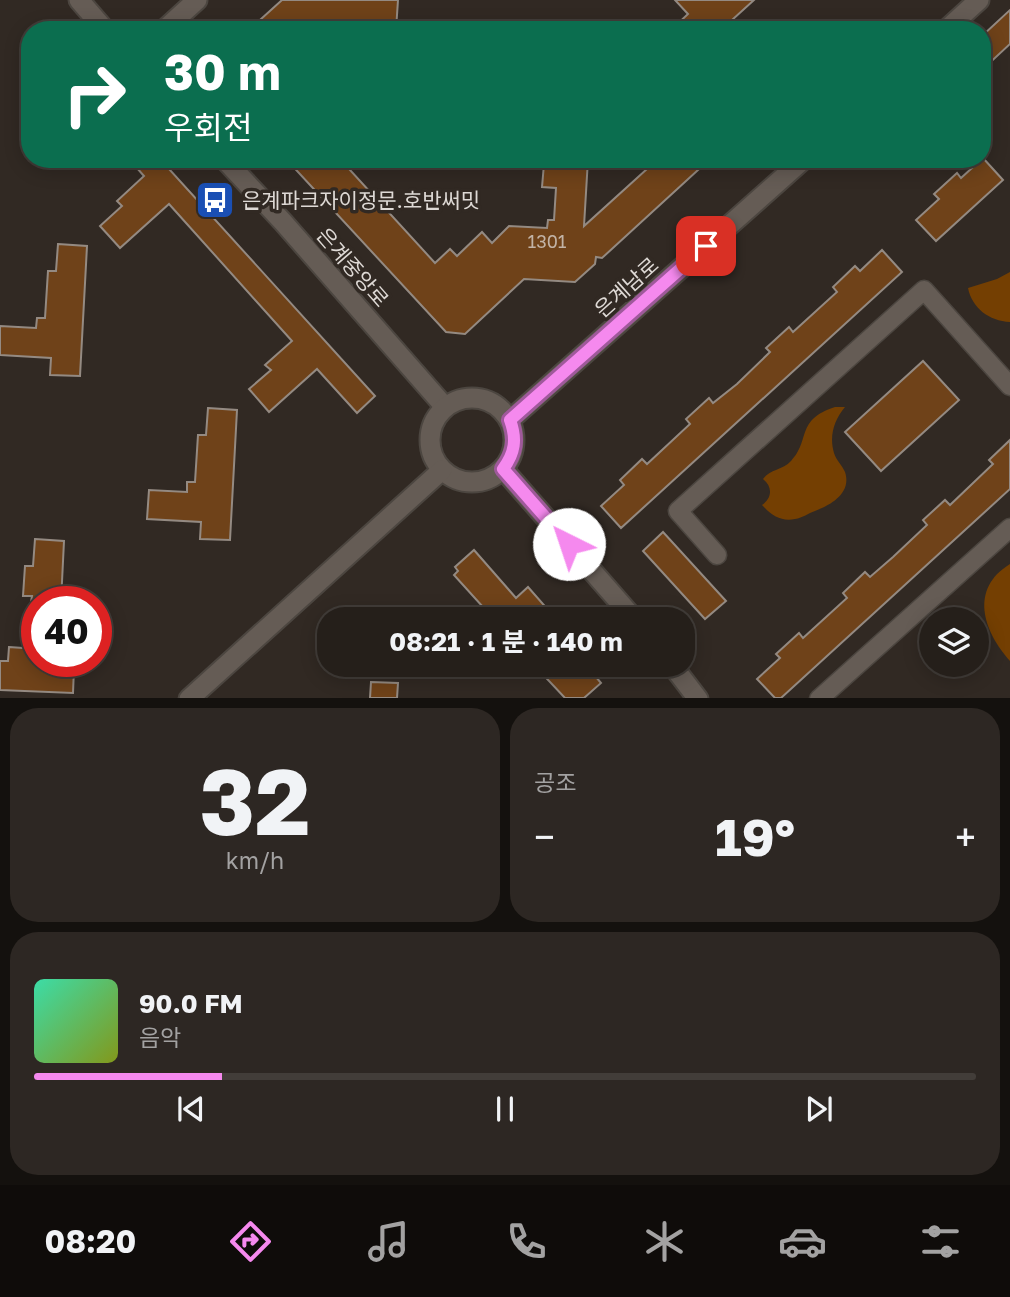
<!DOCTYPE html>
<html lang="ko">
<head>
<meta charset="utf-8">
<style>
	:root { --surface:#251f1a; --page:#2d2723; --text:#f1f3f6; --muted:#a3a2a2; --line:#423d39; --accent:#f589ee }
	body { margin:0; font-family:"Golos Text","Noto Sans KR",sans-serif; background:var(--page); color:var(--text); height:100vh; display:flex; flex-direction:column; font-size:26px; white-space:nowrap }
	* { box-sizing:border-box; margin:0 }
	p { font-size:23px; color:var(--muted) }
	.icon { flex:none; width:38px; height:38px; fill:none; stroke:currentColor; stroke-width:2; stroke-linecap:round; stroke-linejoin:round }
	.map { position:relative; height:698px; overflow:hidden }
	.side { display:flex; flex-direction:column; gap:10px; padding:10px; background:#14110e; flex:1 }
	.side>* { flex:none }
	.guide { position:absolute; left:21px; top:21px; width:970px; height:147px; border-radius:28px; box-shadow:0 4px 18px #0003,0 0 0 2px var(--line); background:#0b6e4f; color:#fff; overflow:hidden }
	.tools { position:absolute; left:919px; top:607px; display:grid; gap:14px }
	.tools a { display:grid; place-items:center; width:70px; height:70px; border-radius:50%; background:var(--surface); box-shadow:0 4px 18px #0003,0 0 0 2px var(--line); font-size:35px }
	.speed { position:absolute; left:21px; top:586px; display:flex; gap:14px; font-size:35px; font-weight:700; text-align:center }
	.speed>* { display:grid; place-content:center; width:91px; height:91px; border-radius:50%; background:var(--surface); box-shadow:0 4px 18px #0003,0 0 0 2px var(--line); line-height:1 }
	.speed .limit { border:10px solid #d22; background:#fff; color:#111 }
	.pin { position:absolute; display:grid; place-items:center; width:60px; height:60px; color:#fff; margin:-30px; border-radius:14px; box-shadow:0 4px 10px #0006 }
	.me { position:absolute; width:77px; margin:-38px; rotate:319deg; stroke-linejoin:round; filter:drop-shadow(0 0 5px #0008) }
	.turn { display:flex; align-items:center; gap:24px; height:147px; padding:0 28px; font-size:32px }
	.turn .icon { width:91px; height:91px; stroke-width:2.5 }
	.turn b { display:block; font-size:49px; line-height:60px }
	.big { font-size:52px; font-weight:700; line-height:1.1 }
	.side .card { flex:1; display:flex; flex-direction:column; justify-content:center; gap:10px; min-width:0; padding:0 24px; border-radius:28px; background:var(--page) }
	.side .dial { align-items:center; gap:0 }
	.dial b { font-size:91px; line-height:1 }
	.song { display:flex; align-items:center; gap:21px }
	.cover { width:84px; height:84px; border-radius:10px; background:linear-gradient(135deg,hsl(160 70% 55%),hsl(70 70% 35%)) }
	.played { height:7px; border-radius:4px; background:linear-gradient(90deg,var(--accent) 20%,var(--line) 20%) }
	.keys { display:flex; justify-content:space-around; direction:ltr }
	.heat { display:flex; justify-content:space-between; align-items:center; font-size:38px; direction:ltr }
	.side .tiles { flex:1; display:grid; gap:10px; grid-template-columns:1fr 1fr }
	.card:last-child { grid-column:span 2 }
	.trip { position:absolute; left:317px; top:607px; width:378px; height:70px; border-radius:28px; background:var(--surface); box-shadow:0 4px 18px #0003,0 0 0 2px var(--line); font-weight:700; line-height:70px; text-align:center }
	.menu { display:flex; height:112px; justify-content:space-around; align-items:center; background:#0f0c0a; color:var(--muted) }
	.menu .icon { width:49px; height:49px }
	.menu .on { color:var(--accent) }
	.menu b { font-size:32px; color:var(--text) }
	.map>svg:first-child { display:block }
</style>
</head>
<body>
<div class="map">
<svg width="1010" height="699" viewBox="0 0 1010 699">
	<rect width="100%" height="100%" fill="#312923"/>
	<g fill="#743f02">
		<path d="M1010 272V322C989 321 972 308 968 288L997 279Z"/>
		<path d="M835 407H845C834 420 829 436 834 453 836 460 842 465 845 472 852 493 831 505 815 511 808 513 803 518 795 519 781 522 771 515 762 505 772 498 773 487 763 479 770 469 783 470 791 461 811 440 795 420 835 407Z"/>
		<path d="M1010 564V661C983 631 969 589 1010 564Z"/>
	</g>
	<g fill="#6f4219" stroke="#948a82" stroke-width="2">
		<path d="M282 0H398L396 30H249Z"/>
		<path d="M675 0H754L721 30H671L688 14Z"/>
		<path d="M1010 10V44L982 70V36Z"/>
		<path d="M983 158 1003 180 936 241 916 220 939 199 934 194 957 173 961 178Z"/>
		<path d="M129 159H160L375 396 357 413 317 369 269 412 249 389 271 370 265 365 292 341 169 204 120 248 100 226 122 206 117 201 144 176Z"/>
		<path d="M286 159H340L435 263 450 249 457 256 482 232 492 243 509 226 547 228 548 220H554L556 188 542 187 544 164 557 165 558 159H588L584 226 658 159H710L602 258 596 257 595 264 575 282 524 279 465 334 446 332Z"/>
		<path d="M58 244 87 246 80 376 50 375 51 358 0 355V326L36 328 37 318H45L48 271H56Z"/>
		<path d="M882 250 902 272 621 528 601 506 624 485 620 480 642 459 647 464 690 424 686 419 709 398 713 403 737 384 770 352 766 348 789 327 793 332 837 292 833 287 855 266 860 271Z"/>
		<path d="M923 361 959 400 881 471 845 432Z"/>
		<path d="M208 408 237 410 230 540 200 539 201 522 147 519 149 490 187 492V482H195L198 435H206Z"/>
		<path d="M1010 440V489L781 698H775L757 679 780 658 776 654 799 633 803 638 847 598 843 593 865 572 870 577 893 557 927 525 923 520 945 500 950 505 993 464 989 460Z"/>
		<path d="M663 532 726 601 705 619 643 551Z"/>
		<path d="M35 539 64 541 61 602H31L32 596H23L25 566H33Z"/>
		<path d="M474 550 516 598 528 587 557 620H469L483 607 454 575 458 571 455 567Z"/>
		<path d="M9 647 37 649V662H58L57 667 74 668 73 693 0 690V661H8Z"/>
		<path d="M534 665H586L601 683 584 698H565Z"/>
		<path d="M371 682 398 683 397 698H370Z"/>
	</g>
	<g fill="none" stroke-linecap="round" stroke-linejoin="round">
		<g stroke="#4c4640" stroke-width="21">
			<g id="pedestrian">
				<path d="M717 555 678 511 924 290 1010 386"/>
				<path d="M819 699 1010 528"/>
			</g>
		</g>
		<g stroke="#4c4640" stroke-width="23">
			<g id="tertiary">
				<path d="M79 0 105 30"/>
				<path d="M164 30 197 0"/>
				<path d="M946 30 979 0"/>
				<path d="M224 159 283 222 445 407"/>
				<circle cx="472" cy="440" r="42"/>
				<path d="M510 420 804 159"/>
				<path d="M503 469 635 620"/>
				<path d="M672 665 698 699"/>
				<path d="M189 699 442 470"/>
			</g>
		</g>
		<use href="#pedestrian" stroke="#655c55" stroke-width="18"/>
		<use href="#tertiary" stroke="#655c55" stroke-width="19"/>
	</g>
	<g fill="none" stroke-linecap="round" stroke-linejoin="round">
		<g stroke="#9f599b" stroke-width="18">
			<path id="route" d="M569 544 503 469C515 453 517 439 510 420L706 246"/>
		</g>
		<use href="#route" stroke="#f589ee" stroke-width="12"/>
	</g>
	<defs>
		<g id="bus-square" transform="scale(2.0125)"><rect x="-9" y="-9" width="18" height="18" rx="4" fill="#1a4fb4" stroke="#312923"/><path d="M-5-6H5V4H4V6H2V4H-2V6H-4V4H-5ZM-3.5-4V0h7V-4ZM-3.5 1.2v1.5H-2V1.2ZM2 1.2v1.5H3.5V1.2Z" fill="#fff"/></g>
	</defs>
	<g fill-rule="evenodd">
		<use href="#bus-square" x="215" y="200"/>
	</g>
	<g text-anchor="middle" dominant-baseline="central" stroke-width="7" stroke-linejoin="round" paint-order="stroke">
		<g font-size="18" fill="#c2b3a6">
			<text x="547" y="241">1301</text>
		</g>
		<g font-size="21" fill="#ded9d5" stroke="#312923" text-anchor="start">
			<text x="242" y="200">은계파크자이정문.호반써밋</text>
		</g>
		<g font-size="21" fill="#ded9d5" stroke="#312923">
			<text transform="translate(353 267) rotate(49)">은계중앙로</text>
			<text transform="translate(626 287) rotate(-42)">은계남로</text>
		</g>
	</g>
</svg>
<div class="tools">
<a><svg class="icon" aria-label="layers" viewBox="0 0 24 24"><path d="M12 4l9 5-9 5-9-5zM3 14l9 5 9-5"/></svg></a>
</div>
<div class="speed"><div class="limit">40</div></div>
<div class="pin" style="left:706px;top:246px;background:#d93025"><svg class="icon" aria-label="arrive" viewBox="0 0 24 24"><path d="M6 21V4h12l-3 4 3 4H6"/></svg></div>
<svg class="me" style="left:569px;top:544px" viewBox="-20 -20 40 40"><circle r="19" fill="#fff"/><path d="M0-13L10 11 0 6-10 11z" fill="#f589ee"/></svg>
<div class="trip">08:21 · 1 분 · 140 m</div>
<div class="guide">
<div class="turn"><svg class="icon" aria-label="right" viewBox="0 0 24 24"><path d="M7 20v-9h11M14 6l5 5-5 5"/></svg><div><b>30 m</b>우회전</div></div>
</div>
</div>
<section class="side">
<div class="tiles">
<div class="card dial"><b>32</b><p>km/h</p></div>
<div class="card"><p>공조</p>
<div class="heat"><a>−</a><b class="big">19°</b><a>+</a></div>
</div>
<div class="card">
<div class="song"><i class="cover"></i><div><b>90.0 FM</b><p>음악</p></div></div>
<div class="played"></div>
<div class="keys"><svg class="icon" aria-label="previous" viewBox="0 0 24 24"><path d="M18 5L8 12l10 7zM5 5v14"/></svg><svg class="icon" aria-label="pause" viewBox="0 0 24 24"><path d="M8 5v14M16 5v14"/></svg><svg class="icon" aria-label="next" viewBox="0 0 24 24"><path d="M6 5l10 7-10 7zM19 5v14"/></svg></div>
</div>
</div>
</section>
<nav class="menu">
<b>08:20</b>
<svg class="icon on" aria-label="directions" viewBox="0 0 24 24"><path d="M12 3l9 9-9 9-9-9zM9 14v-3h6M13 9l2 2-2 2"/></svg>
<svg class="icon" aria-label="music" viewBox="0 0 24 24"><path d="M9 18V5l10-2v13"/><circle cx="6" cy="18" r="3"/><circle cx="16" cy="16" r="3"/></svg>
<svg class="icon" aria-label="phone" viewBox="0 0 24 24"><path d="M5 4h4l2 5-3 2q2 4 5 5l2-3 5 2v4C11 20 4 13 5 4z"/></svg>
<svg class="icon" aria-label="climate" viewBox="0 0 24 24"><path d="M12 3v18M4 7l16 10M4 17L20 7"/></svg>
<svg class="icon" aria-label="car" viewBox="0 0 24 24"><path d="M5 17H2v-5l4-1 3-4h7l3 4 3 1v5h-3M9 17h6M6 11h13"/><circle cx="7" cy="17" r="2"/><circle cx="17" cy="17" r="2"/></svg>
<svg class="icon" aria-label="filters" viewBox="0 0 24 24"><path d="M4 7h16M4 17h16"/><circle cx="9" cy="7" r="2"/><circle cx="15" cy="17" r="2"/></svg>
</nav>
</body>
</html>
